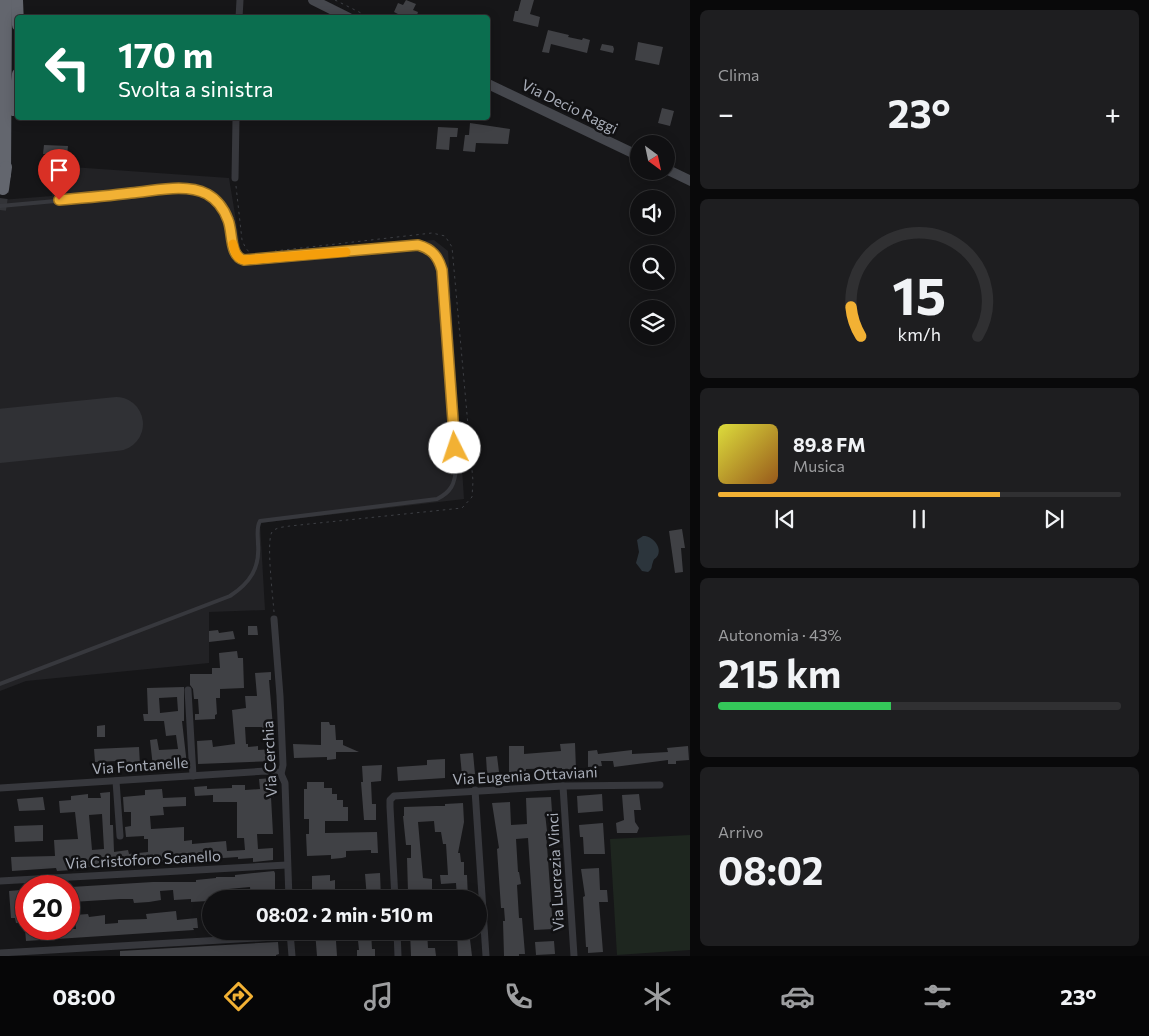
<!DOCTYPE html>
<html lang="it">
<head>
<meta charset="utf-8">
<style>
	:root { --surface:#101012; --page:#1e1e20; --text:#f1f3f6; --muted:#9c9d9f; --line:#303032; --accent:#f2b134 }
	body { margin:0; font-family:Commissioner,sans-serif; background:var(--page); color:var(--text); height:100vh; display:flex; flex-direction:column; font-size:19px; white-space:nowrap }
	* { box-sizing:border-box; margin:0 }
	p { font-size:16px; color:var(--muted) }
	.icon { flex:none; width:28px; height:28px; fill:none; stroke:currentColor; stroke-width:2; stroke-linecap:round; stroke-linejoin:round }
	.map { position:relative; flex:1; overflow:hidden }
	.side { display:flex; flex-direction:column; gap:10px; padding:10px; background:#09090a; width:459px }
	.side>* { flex:none }
	.guide { position:absolute; left:15px; top:15px; width:475px; height:105px; border-radius:5px; box-shadow:0 2px 12px #0003,0 0 0 1px var(--line); background:#0b6e4f; color:#fff; overflow:hidden }
	.needle { width:32px; rotate:147deg }
	.fabs { position:absolute; left:630px; top:135px; display:grid; gap:10px }
	.fabs a { display:grid; place-items:center; width:45px; height:45px; border-radius:50%; background:var(--surface); box-shadow:0 2px 12px #0003,0 0 0 1px var(--line); font-size:25px }
	.speed { position:absolute; left:15px; top:875px; display:flex; gap:10px; font-size:25px; font-weight:700; text-align:center }
	.speed>* { display:grid; place-content:center; width:65px; height:65px; border-radius:50%; background:var(--surface); box-shadow:0 2px 12px #0003,0 0 0 1px var(--line); line-height:1 }
	.speed .limit { border:8px solid #d22; background:#fff; color:#111 }
	.pin { position:absolute; display:grid; place-items:center; width:42px; height:42px; color:#fff; margin:-51px -21px; border-radius:50% 50% 50% 0; rotate:-45deg; box-shadow:0 0 5px #0007 }
	.pin .icon { rotate:45deg }
	.me { position:absolute; width:55px; margin:-28px; rotate:356deg; stroke-linejoin:round; filter:drop-shadow(0 0 4px #0008) }
	.turn { display:flex; align-items:center; gap:18px; height:105px; padding:0 20px; font-size:22px }
	.turn .icon { width:65px; height:65px; stroke-width:2.5 }
	.turn b { display:block; font-size:35px; line-height:42px }
	.big { font-size:38px; font-weight:700; line-height:1.1 }
	.side .card { flex:1; display:flex; flex-direction:column; justify-content:center; gap:8px; min-width:0; padding:0 18px; border-radius:8px; background:var(--page) }
	.side .dial { align-items:center; gap:0 }
	.dial svg { height:130px; overflow:visible; fill:none; stroke:var(--line); stroke-width:7; stroke-linecap:round; text-anchor:middle }
	.dial text { fill:var(--text); stroke:none }
	.song { display:flex; align-items:center; gap:15px }
	.cover { width:60px; height:60px; border-radius:8px; background:linear-gradient(135deg,hsl(60 70% 55%),hsl(30 70% 35%)) }
	.played { height:5px; border-radius:2px; background:linear-gradient(90deg,var(--accent) 70%,var(--line) 70%) }
	.keys { display:flex; justify-content:space-around; direction:ltr }
	.heat { display:flex; justify-content:space-between; align-items:center; font-size:28px; direction:ltr }
	.charge { height:8px; border-radius:4px; background:linear-gradient(90deg,#34c759 43%,var(--line) 0) }
	.trip { position:absolute; left:202px; top:890px; width:285px; height:50px; border-radius:25px; background:var(--surface); box-shadow:0 2px 12px #0003,0 0 0 1px var(--line); font-weight:700; line-height:50px; text-align:center }
	.dock { display:flex; height:80px; justify-content:space-around; align-items:center; background:#060607; color:var(--muted) }
	.dock .icon { width:35px; height:35px }
	.dock .active { color:var(--accent) }
	.dock b { font-size:22px; color:var(--text) }
	main { display:flex; flex:1; min-height:0 }
	.map>svg:first-child { display:block }
</style>
</head>
<body>
<main>
<div class="map">
<svg width="691" height="956" viewBox="0 0 691 956">
	<rect width="100%" height="100%" fill="#161618"/>
	<path fill="#222225" d="M57 166 229 178 242 257 434 240 448 251 464 499 260 523 265 610 209 612V663L26 681 0 691V200L52 196Z"/>
	<path fill="#1e261f" d="M690 835V950L617 955 610 839Z"/>
	<path fill="#2c353c" d="M643 536C651 535 662 546 658 555 656 559 654 558 653 562 651 567 653 568 648 572L642 571 636 563 639 552 637 540Z"/>
	<g fill="none" stroke-linecap="round" stroke-linejoin="round">
		<path stroke="#303135" stroke-width="54" d="M0 436 116 424"/>
	</g>
	<g fill="#404145" fill-rule="evenodd">
		<path d="M406 0 416 4 413 10 418 12 416 18H406L394 12 398 3 403 5Z"/>
		<path d="M521 0H534L530 14 540 17 538 27 513 21 515 11H518Z"/>
		<path d="M548 30 569 35 568 37 582 40 583 38 590 40 587 53 551 44 549 53 542 52Z"/>
		<path d="M638 42 663 47 659 65 635 60Z"/>
		<path d="M602 44 613 46 614 49 613 53 600 50Z"/>
		<path d="M662 108 674 111 670 126 658 123Z"/>
		<path d="M470 123 510 129 508 144 476 143 475 152 463 151 465 135H469Z"/>
		<path d="M438 127 458 128 457 137H450L449 150 436 149Z"/>
		<path d="M44 145 68 146 67 155 43 154Z"/>
		<path d="M682 529 685 548H681L683 572 675 573 669 531Z"/>
		<path d="M248 626H257L258 635H248Z"/>
		<path d="M218 630 219 633 233 631 235 639 209 642V631Z"/>
		<path d="M237 651 238 658H243L244 688 220 689V698H216L217 714 215 715V719L195 720V714H199L198 699H194L193 689 190 685V674H212V668H220L219 653Z"/>
		<path d="M271 672V680H269L273 727H271V734H262V727H245L246 744H248V747L258 746V750L274 749 275 761 198 764 197 741 212 740 213 747 235 744 232 710 246 708 245 696H257L255 673Z"/>
		<path d="M184 687V721H182L187 765 153 767 150 740 157 739 159 750 178 749 176 735 166 736 164 721H144L143 714H148L147 688ZM177 697 178 711 160 713 159 698Z"/>
		<path d="M321 722H329L330 725H335L336 740H343V745L359 752H336V759L327 760V757L294 758 293 744 321 745Z"/>
		<path d="M105 725V737H97V726Z"/>
		<path d="M575 743 576 769 562 770V768L526 769V773L509 772V746H524V754L561 751 560 744Z"/>
		<path d="M688 746 689 760 676 761V764H668V760L614 767 613 761H601L602 766 588 767V751L597 750 598 754 632 750V754L668 752 667 748Z"/>
		<path d="M139 747 140 765 116 766V761L95 762 94 749Z"/>
		<path d="M473 753 475 774 462 775 460 754Z"/>
		<path d="M497 756 499 772 487 773 486 757Z"/>
		<path d="M445 759V778L398 781 397 767 427 765V760Z"/>
		<path d="M382 765 381 781 371 782 372 804H376V820H364L361 782H363L362 766Z"/>
		<path d="M273 778 274 797H271L273 834H257L258 849 273 848V860L253 862V858L238 859V857L72 868V870L57 871 56 868 12 871 11 857 55 856 54 840 78 839 75 812 60 813 59 801 71 800V796L88 794V798H101L100 793 110 792V825H113L114 852 128 850 129 854 148 852V839H144V836L126 837 125 827 131 826V812H124L123 797 145 795V790L162 789 163 798 186 797V806L163 807 164 815 150 816 151 829 184 827V841L192 840V844L226 841 227 851 245 850 244 838H237V802H213V795L195 796 194 787 207 786V789L232 788V785H245V790L260 789 259 779ZM102 814 104 849 92 850 89 815Z"/>
		<path d="M307 782H324V788H332V794H337V800H343V807H348V821H325V833L377 832 378 853H371V850L346 851V857L342 858 331 859V855L307 856 306 834H309V819H304V789H307Z"/>
		<path d="M602 794 603 811 578 813 577 796Z"/>
		<path d="M639 794 641 810H634L635 822 639 828 637 833H617L616 823 624 820 622 795Z"/>
		<path d="M43 797 45 810 19 811 17 799Z"/>
		<path d="M551 797 552 812 545 813 547 831 546 832 553 929 534 930 528 838 516 839 518 872H519L521 884 517 885 519 918H522L525 954H519V956H504L503 921H505L504 908H501L497 849 499 848 492 803 510 802 511 825 527 824 526 798Z"/>
		<path d="M463 803 464 822 458 853H460L461 862H464V875H467L468 899H457L456 883 441 884 440 875H448L446 844H443L441 832H435L434 821 418 822 423 878 432 879V890L408 892 407 858H411V845H406L403 816H404V807L436 806H445V804Z"/>
		<path d="M603 823 605 854H584L583 837H580L579 825Z"/>
		<path d="M43 825V841L15 842 14 826Z"/>
		<path d="M599 868 600 890H607L608 902H599L603 952 588 953V947H586L583 897 585 896 581 869Z"/>
		<path d="M274 871 275 873V899H251L250 887 228 889V892L225 893 226 897 208 899V901L191 902V899L174 900 173 890 160 891 161 900 149 902 134 903 133 899H120L72 902 71 887 153 882H196V880L216 878V877H235V875Z"/>
		<path d="M380 873 381 899H367L365 874Z"/>
		<path d="M330 875V881L335 880V889L312 890V876Z"/>
		<path d="M21 890 22 904 26 903V922L16 923 15 918H11L9 891Z"/>
		<path d="M176 911 177 920 197 918 198 928H193L194 930 26 941 25 929H76L75 915 88 914 89 917 105 915V924L118 923V920L147 919 146 914Z"/>
		<path d="M315 931H343L344 940 336 941 337 956H317Z"/>
		<path d="M357 931H371L372 949H375V956H357V950H359Z"/>
		<path d="M410 931H427L428 948H435L436 956H411Z"/>
		<path d="M457 931H469L472 956H458Z"/>
		<path d="M554 941 555 954 536 955 535 942Z"/>
		<path d="M278 942 279 954 276 955V956H120V951Z"/>
	</g>
	<g fill="none" stroke-linecap="round" stroke-linejoin="round">
		<path stroke="#333438" stroke-width="12" stroke-dasharray="12 6" stroke-linecap="butt" d="M0 210 3 189"/>
		<g stroke="#3d3f44" stroke-width="1" stroke-dasharray="2.5 4" stroke-linecap="butt">
			<path d="M335 0 371 18"/>
			<path d="M236 186 242 240 246 249 251 253"/>
			<path d="M274 612C273 598 266 541 272 532 276 527 284 527 290 526L462 508 472 497 473 481 452 247 445 236 432 233 275 251"/>
		</g>
		<path stroke="#37383d" stroke-width="4" d="M0 206 189 189C202 192 216 196 223 208 232 221 229 255 244 261L418 245C432 249 438 256 442 270L456 468C455 484 451 492 437 499L260 521C256 528 258 535 258 544 260 568 250 583 230 596L0 684"/>
		<g stroke="#37383d" stroke-width="7">
			<path d="M239 18 240 0"/>
			<path d="M235 178 236 118"/>
			<path d="M274 619 280 696 283 765 281 774 285 783 289 899"/>
			<path d="M188 690 193 776"/>
			<path d="M116 781 120 836"/>
			<path d="M563 786 574 956"/>
			<path d="M0 788 266 771 276 772 281 774"/>
			<path d="M475 790 486 956"/>
			<path d="M0 881 287 865"/>
			<path d="M395 899 390 807V800L394 796 563 786 660 785"/>
			<path d="M397 931 398 956"/>
			<path d="M290 932 292 956"/>
			<path d="M0 953 291 936"/>
		</g>
		<g stroke="#45474d" stroke-width="10">
			<path d="M313 0 349 18"/>
			<path d="M488 84 639 156"/>
			<path d="M666 169 691 181"/>
		</g>
		<g stroke="#63666e" stroke-width="12">
			<path d="M17 0 18 25"/>
			<path d="M13 110 18 74"/>
			<path d="M5 175 6 0"/>
			<path d="M3 189 6 167"/>
		</g>
	</g>
	<g fill="none" stroke-linecap="round" stroke-linejoin="round">
		<g stroke="#9d7322" stroke-width="12">
			<path id="route" d="M59 200C83 198 107 196 131 193 155 191 185 183 207 194 218 200 224 209 228 220 233 232 229 256 244 260L418 245C432 249 438 256 442 270L455 448"/>
		</g>
		<use href="#route" stroke="#f2b134" stroke-width="9"/>
		<path stroke="#f59e0b" stroke-width="9" d="M233 244C235 252 236 258 244 260L346 252"/>
	</g>
	<g text-anchor="middle" dominant-baseline="central" stroke-width="5" stroke-linejoin="round" paint-order="stroke">
		<g font-size="15" fill="#a8adb8" stroke="#111113">
			<text transform="translate(570 106) rotate(26)">Via Decio Raggi</text>
			<text transform="translate(269 759) rotate(-93)">Via Cerchia</text>
			<text transform="translate(140 765) rotate(-4)">Via Fontanelle</text>
			<text transform="translate(525 775) rotate(-3)">Via Eugenia Ottaviani</text>
			<text transform="translate(143 859) rotate(-3)">Via Cristoforo Scanello</text>
			<text transform="translate(555 872) rotate(-93)">Via Lucrezia Vinci</text>
		</g>
	</g>
</svg>
<div class="fabs">
<a><svg class="needle" viewBox="-14 -14 28 28"><path d="M0-13l5 13h-10z" fill="#e53935"/><path d="M0 13l5-13h-10z" fill="#9c9d9f"/></svg></a>
<a><svg class="icon" aria-label="sound" viewBox="0 0 24 24"><path d="M4 9h4l5-4v14l-5-4H4zM17 9q2 3 0 6"/></svg></a>
<a><svg class="icon" aria-label="search" viewBox="0 0 24 24"><circle cx="10" cy="10" r="6"/><path d="M15 15l6 6"/></svg></a>
<a><svg class="icon" aria-label="layers" viewBox="0 0 24 24"><path d="M12 4l9 5-9 5-9-5zM3 14l9 5 9-5"/></svg></a>
</div>
<div class="speed"><div class="limit">20</div></div>
<div class="pin" style="left:59px;top:200px;background:#d93025"><svg class="icon" aria-label="arrive" viewBox="0 0 24 24"><path d="M6 21V4h12l-3 4 3 4H6"/></svg></div>
<svg class="me" style="left:455px;top:448px" viewBox="-20 -20 40 40"><circle r="19" fill="#fff"/><path d="M0-13L10 11 0 6-10 11z" fill="#f2b134"/></svg>
<div class="trip">08:02 · 2 min · 510 m</div>
<div class="guide">
<div class="turn"><svg class="icon" aria-label="left" viewBox="0 0 24 24"><path d="M17 20v-9H6M10 6l-5 5 5 5"/></svg><div><b>170 m</b>Svolta a sinistra</div></div>
</div>
</div>
<section class="side">
<div class="card"><p>Clima</p>
<div class="heat"><a>−</a><b class="big">23°</b><a>+</a></div>
</div>
<div class="card dial"><svg viewBox="0 0 100 80">
<path d="M14 69A42 42 0 1 1 86 69"/>
<path d="M14 69A42 42 0 0 1 8 51" stroke="#f2b134"/>
<text x="50" y="56" font-size="32" font-weight="700">15</text>
<text x="50" y="72" font-size="11">km/h</text>
</svg></div>
<div class="card">
<div class="song"><i class="cover"></i><div><b>89.8 FM</b><p>Musica</p></div></div>
<div class="played"></div>
<div class="keys"><svg class="icon" aria-label="previous" viewBox="0 0 24 24"><path d="M18 5L8 12l10 7zM5 5v14"/></svg><svg class="icon" aria-label="pause" viewBox="0 0 24 24"><path d="M8 5v14M16 5v14"/></svg><svg class="icon" aria-label="next" viewBox="0 0 24 24"><path d="M6 5l10 7-10 7zM19 5v14"/></svg></div>
</div>
<div class="card"><p>Autonomia · 43%</p><b class="big">215 km</b><div class="charge"></div></div>
<div class="card"><p>Arrivo</p><b class="big">08:02</b></div>
</section>
</main>
<nav class="dock">
<b>08:00</b>
<svg class="icon active" aria-label="directions" viewBox="0 0 24 24"><path d="M12 3l9 9-9 9-9-9zM9 14v-3h6M13 9l2 2-2 2"/></svg>
<svg class="icon" aria-label="music" viewBox="0 0 24 24"><path d="M9 18V5l10-2v13"/><circle cx="6" cy="18" r="3"/><circle cx="16" cy="16" r="3"/></svg>
<svg class="icon" aria-label="phone" viewBox="0 0 24 24"><path d="M5 4h4l2 5-3 2q2 4 5 5l2-3 5 2v4C11 20 4 13 5 4z"/></svg>
<svg class="icon" aria-label="climate" viewBox="0 0 24 24"><path d="M12 3v18M4 7l16 10M4 17L20 7"/></svg>
<svg class="icon" aria-label="car" viewBox="0 0 24 24"><path d="M5 17H2v-5l4-1 3-4h7l3 4 3 1v5h-3M9 17h6M6 11h13"/><circle cx="7" cy="17" r="2"/><circle cx="17" cy="17" r="2"/></svg>
<svg class="icon" aria-label="filters" viewBox="0 0 24 24"><path d="M4 7h16M4 17h16"/><circle cx="9" cy="7" r="2"/><circle cx="15" cy="17" r="2"/></svg>
<b>23°</b>
</nav>
</body>
</html>
